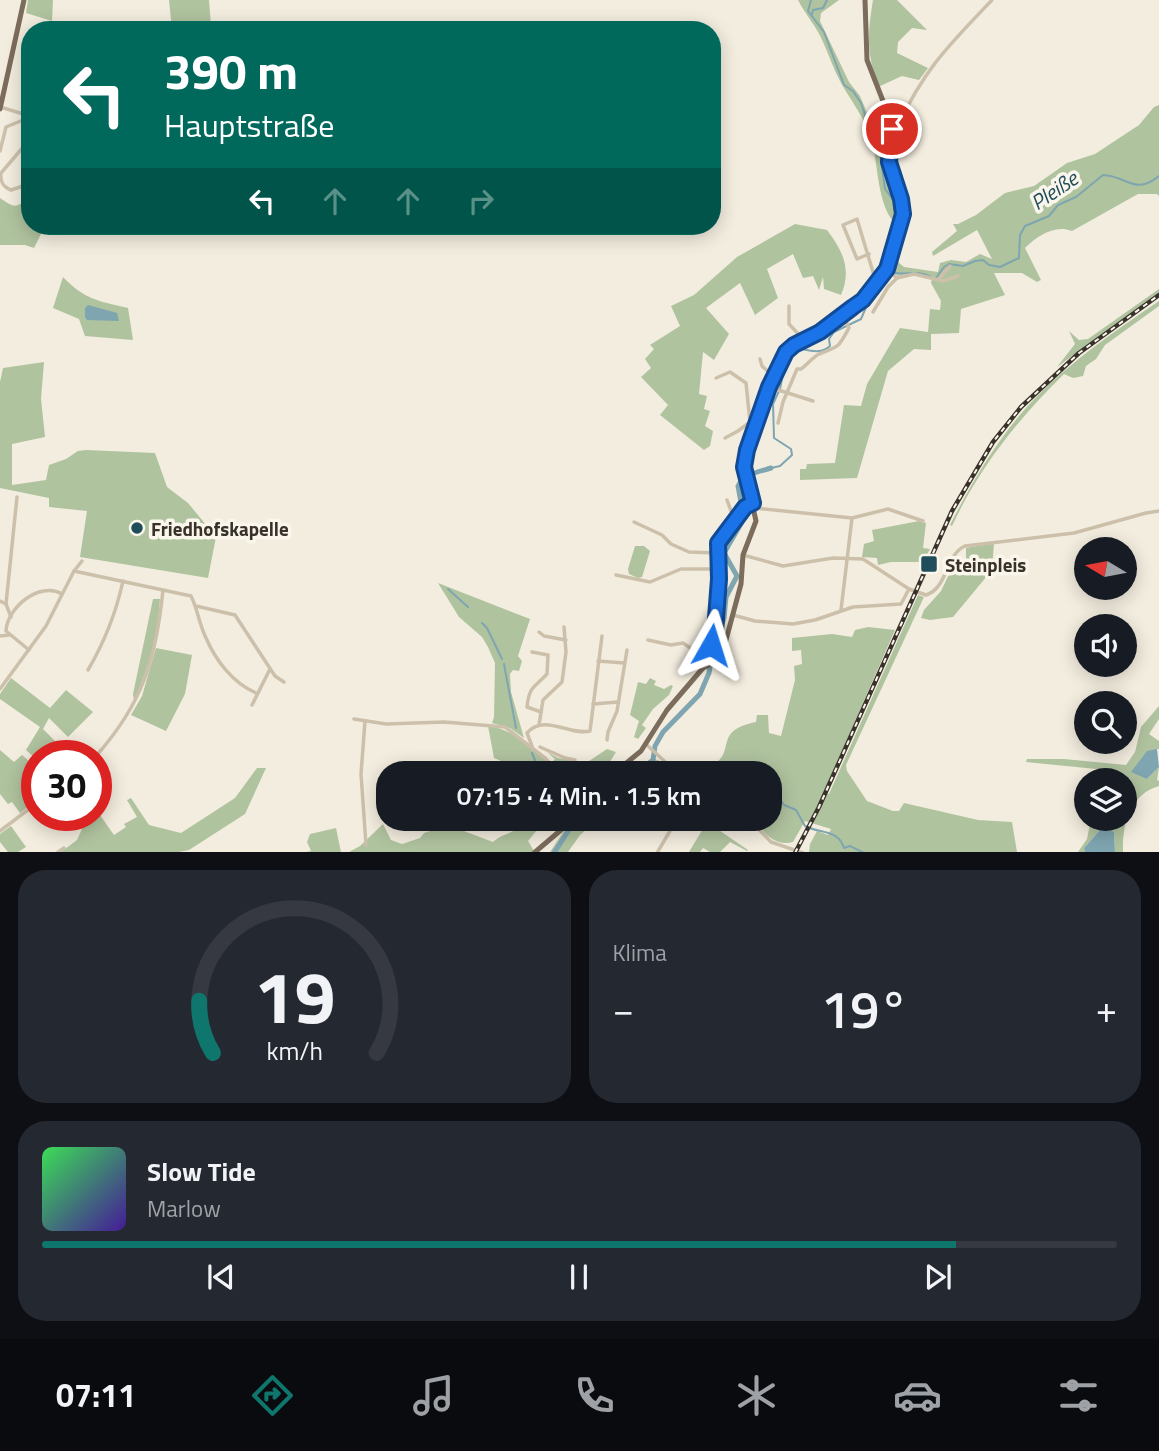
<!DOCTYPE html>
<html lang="de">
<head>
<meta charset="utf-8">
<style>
	:root { --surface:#171b24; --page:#242831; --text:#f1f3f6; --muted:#9ea1a6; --line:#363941; --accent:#0f766e }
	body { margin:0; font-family:"Titillium Web",sans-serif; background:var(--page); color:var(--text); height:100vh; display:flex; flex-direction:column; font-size:26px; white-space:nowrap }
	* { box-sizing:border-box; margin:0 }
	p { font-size:23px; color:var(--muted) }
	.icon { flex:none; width:38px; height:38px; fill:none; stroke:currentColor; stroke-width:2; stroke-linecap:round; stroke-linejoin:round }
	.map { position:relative; height:852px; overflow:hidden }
	.drawer { display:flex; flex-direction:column; gap:18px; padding:18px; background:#0d0f14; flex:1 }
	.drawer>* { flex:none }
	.banner { position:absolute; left:21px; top:21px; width:700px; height:214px; border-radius:28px; box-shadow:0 4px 18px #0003; background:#00695c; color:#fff; overflow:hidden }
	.needle { width:46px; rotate:280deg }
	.tools { position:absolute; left:1074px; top:537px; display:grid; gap:14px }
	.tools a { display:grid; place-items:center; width:63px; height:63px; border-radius:50%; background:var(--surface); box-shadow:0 4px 18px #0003; font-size:35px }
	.speed { position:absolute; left:21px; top:740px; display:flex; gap:14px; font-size:35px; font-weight:700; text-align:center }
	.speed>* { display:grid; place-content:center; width:91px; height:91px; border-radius:50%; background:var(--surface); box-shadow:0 4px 18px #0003; line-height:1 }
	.speed .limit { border:10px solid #d22; background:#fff; color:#111 }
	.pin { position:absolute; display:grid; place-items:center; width:60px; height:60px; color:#fff; margin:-30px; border:4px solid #fff; border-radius:50%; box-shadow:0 2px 7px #0007 }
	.me { position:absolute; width:77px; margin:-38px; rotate:6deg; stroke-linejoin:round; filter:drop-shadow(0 0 5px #0008) }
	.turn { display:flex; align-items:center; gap:24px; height:147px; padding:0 28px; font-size:32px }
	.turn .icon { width:91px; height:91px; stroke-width:2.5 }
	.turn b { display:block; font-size:49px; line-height:60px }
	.lanes { display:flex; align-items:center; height:66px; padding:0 28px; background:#0003; justify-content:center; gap:35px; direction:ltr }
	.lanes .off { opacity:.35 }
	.big { font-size:52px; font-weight:600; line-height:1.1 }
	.drawer .widget { flex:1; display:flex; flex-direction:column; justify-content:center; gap:10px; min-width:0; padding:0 24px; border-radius:28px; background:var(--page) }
	.drawer .dial { align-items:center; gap:0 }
	.dial svg { height:182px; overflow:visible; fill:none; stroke:var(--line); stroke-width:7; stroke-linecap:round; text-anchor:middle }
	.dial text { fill:var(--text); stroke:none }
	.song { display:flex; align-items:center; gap:21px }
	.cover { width:84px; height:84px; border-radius:10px; background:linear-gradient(135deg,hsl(130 70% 55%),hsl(260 70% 35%)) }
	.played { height:7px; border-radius:4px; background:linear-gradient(90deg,var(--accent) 85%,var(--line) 85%) }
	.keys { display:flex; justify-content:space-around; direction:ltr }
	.heat { display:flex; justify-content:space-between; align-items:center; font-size:38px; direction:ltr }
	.drawer .tiles { flex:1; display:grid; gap:18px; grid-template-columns:1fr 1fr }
	.widget:last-child { grid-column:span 2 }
	.trip { position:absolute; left:376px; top:761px; width:406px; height:70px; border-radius:28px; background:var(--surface); box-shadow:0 4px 18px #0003; font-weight:600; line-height:70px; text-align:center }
	.dock { display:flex; height:112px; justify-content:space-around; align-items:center; background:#090b0e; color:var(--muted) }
	.dock .icon { width:49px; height:49px }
	.dock .current { color:var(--accent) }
	.dock b { font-size:32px; color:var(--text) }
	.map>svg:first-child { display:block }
</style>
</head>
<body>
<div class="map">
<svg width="1159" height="853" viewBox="0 0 1159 853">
	<rect width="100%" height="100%" fill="#f3eddf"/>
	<g fill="#b0c39f">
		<path d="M28 0H53L52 21 26 13Z"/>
		<path d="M169 0H209L211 26 172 30Z"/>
		<path d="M798 0H839L821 13 820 21 849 82 860 96 882 148H886C883 177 901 195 897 224 877 211 878 159 871 138 864 116 850 100 840 81 833 68 829 55 823 42 817 27 805 14 798 0Z"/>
		<path d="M873 0H897L927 30 912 28 898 42 897 53 928 68 919 80 902 76 878 87C867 52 867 36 873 0Z"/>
		<path d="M1159 105V196L1157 194H1138L1072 231C1055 224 1037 236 1025 248L1041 280 1037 282 1022 273H994L1005 295 961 309 959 333 931 334V350L914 349 888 371 857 478 800 480V469H806L807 464 835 463 844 405 861 406 867 384 900 328 928 332 930 309 940 310 941 301 931 283 932 278 909 273 898 276 890 268 893 258 904 267 938 272 940 263 951 260 966 262 980 254 992 259 977 230 933 256 932 252 957 231 953 224H958L976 215 1005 193 1034 186 1067 163 1095 154 1139 125 1154 107Z"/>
		<path d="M30 193V226H45L34 248 25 245H0V198C15 208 15 209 29 197Z"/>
		<path d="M795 224 827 230C843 251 852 270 841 295L824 289 823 277 819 290 813 276 803 278 793 254 767 269 778 298 755 315 740 283 706 308 729 334 714 360 703 352 699 394 707 396 704 409 710 411 705 426 713 431 710 446 704 450 660 415 668 405 641 377 651 368 645 359 654 349 650 345 680 326 671 306 694 295 737 257Z"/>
		<path d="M63 277C84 299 98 301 128 308L133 340 85 336 79 319 53 308Z"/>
		<path d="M1159 289V293L1057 367 1075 344 1069 331 1079 340 1088 339Z"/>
		<path d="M1159 301V306L1105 345 1096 359 1086 366 1083 376 1073 378 1064 374C1019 418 979 468 952 526L950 525C971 484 995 443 1026 408 1064 366 1112 333 1159 301Z"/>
		<path d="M44 362 41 399 45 437 12 444V485L46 480 49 465 66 459 78 451 86 450 155 453 167 487 188 503 216 537 208 578 80 557 87 511 49 507V498L0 488V382L3 368Z"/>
		<path d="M919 521 926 523 923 548 930 549 923 562H891L878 565 877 558 862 557 864 544 874 541 872 530Z"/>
		<path d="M994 543 992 570 953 617 930 620 921 618 924 610 941 591 952 568H966V548Z"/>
		<path d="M635 546H644L650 551 642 577 638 578 629 574 628 569Z"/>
		<path d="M438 583 530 619 518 656 522 661 519 671 513 670 510 674 511 692 524 738 510 728 492 723 494 717 495 663 488 647 482 637 459 617Z"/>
		<path d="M918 595 924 597 846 765 847 771 867 801 893 811H899L904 803 978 820 1012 822 1017 852H809L810 844 817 831 828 835 831 829 805 821 793 842C774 847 764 832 753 819H770V774C752 774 734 767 716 770L713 765C737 751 712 731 756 722L757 715H768L769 733 781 736 795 680 794 666 802 664 801 650 792 651V638L832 634 852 637 855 630 868 627 895 630 824 792 829 794Z"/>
		<path d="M153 599H160C158 635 149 668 134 700L133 694Z"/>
		<path d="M156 648 192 655 185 694 166 731 131 715 142 696Z"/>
		<path d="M11 678 50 708 66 690 93 712 68 737 49 718 43 729 66 752 62 756H37V760L26 750 40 727 0 699V694Z"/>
		<path d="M650 678 656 681 654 685 664 689 671 685 673 686 669 695 653 709 642 725 646 728 638 739 634 737 639 721 630 715 638 682 646 684Z"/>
		<path d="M1159 706V719L1149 734 1159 741V749H1157L1147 779 1159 767 1157 780 1159 781V786C1130 794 1122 825 1123 852H1115L1114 832 1100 830 1084 848 1085 852H1078L1087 839 1091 819H1107L1120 824 1125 819V798L1130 801 1129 784 1125 780H1112L1116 771 1026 762 1027 759H1064L1126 765 1135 752 1141 727Z"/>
		<path d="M488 726C514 729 533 750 552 766L549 770 552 773H524L522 770C510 767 505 762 494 758Z"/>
		<path d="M607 749 616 752 603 773 562 772 552 762 555 759 547 752 558 758 586 763Z"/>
		<path d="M0 750 14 762 22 755 37 768V800L20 813 12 802 8 804 0 794Z"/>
		<path d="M655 759 667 764 675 774H634Z"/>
		<path d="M257 768H266L245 814 189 850 174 853 61 852 77 840 82 829 73 816H91L93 818 100 815 114 835 126 827 124 824 137 817 127 800 131 798 149 825 181 833 235 798Z"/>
		<path d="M535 819H546L528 841 534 851 531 852 347 853 360 846 383 824 391 840 402 844 420 838 424 833 448 825 493 842C502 833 511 835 518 827L526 828Z"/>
		<path d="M572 819H612L604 831 594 823 580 835 568 852H550Z"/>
		<path d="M707 822 748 850 747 851 730 842 720 852H710L703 848 700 852H689Z"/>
		<path d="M11 826 26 847 18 852H8L0 842V834Z"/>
		<path d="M336 828 341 852H306L311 851 307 842 310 834Z"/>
	</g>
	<g fill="#7ea5b0">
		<path d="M88 305 117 313 119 321 87 320 85 317V308Z"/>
		<path d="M1157 749 1159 767 1147 779 1131 772 1147 751Z"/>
		<path d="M1108 829 1114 832 1115 852H1085L1084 848 1100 830Z"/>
	</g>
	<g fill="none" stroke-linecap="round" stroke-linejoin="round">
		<g stroke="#7ea5b0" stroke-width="2">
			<path d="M811 0 808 11 824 32 844 85 853 91 861 103 867 121 879 142 876 152H880L885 189 897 205 895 212 898 221"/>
			<path d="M812 14 813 10 823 8 827 0"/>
			<path d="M936 278 944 267 949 264 963 266 975 261 983 260 989 265 1000 267 1019 258 1020 235 1025 226 1049 216 1058 205 1076 197 1103 175C1128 176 1134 196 1159 176"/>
			<path d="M771 468 780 466 792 455 791 449 774 438 773 404 780 389 785 364 790 354 796 348C808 350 821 355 830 346L829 339 834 332 861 319 873 291 894 273C908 275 917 270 931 277"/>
			<path d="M448 589 468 607"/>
			<path d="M482 623 487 628 502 659"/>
			<path d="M504 664 516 728"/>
			<path d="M532 753 537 765 546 774"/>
			<path d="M649 763 664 766 672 774"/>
			<path d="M704 774 724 768 753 774"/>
			<path d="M770 784 784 805 796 810 805 826C820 834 838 829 844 848L850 846 864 853"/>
		</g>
		<g stroke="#7ea5b0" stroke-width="5">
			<path d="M635 774 653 760 655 746 663 732 700 694 709 673 713 649 724 618 726 597 737 576 724 553 742 522 743 513 738 486C744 474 758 472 771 468"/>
			<path d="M554 853 576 819"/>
		</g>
		<g stroke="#ccc0ab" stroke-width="3.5">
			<path d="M0 107 30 116"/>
			<path d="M892 129 898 126C924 69 950 44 992 0"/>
			<path d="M30 139 1 173C0 182 3 187 11 190L23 186 30 178"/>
			<path d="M0 151 6 127 23 120 25 115"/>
			<path d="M869 254 857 259 843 225 857 219 876 282"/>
			<path d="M887 269 897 278 914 274 943 281 958 276"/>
			<path d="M938 280 950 266"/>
			<path d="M789 306V324L803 339"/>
			<path d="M873 312 888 287 897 278"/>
			<path d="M760 359 762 366 774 377"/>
			<path d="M716 378 730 372 746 383 750 422 755 424"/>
			<path d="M769 387 813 401"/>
			<path d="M778 423 783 402 797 369H801C807 365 813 357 819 354 840 346 838 348 849 328L843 315"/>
			<path d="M725 438 738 431 750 422"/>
			<path d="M727 500 734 519"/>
			<path d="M755 508 852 518 888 509 923 521"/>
			<path d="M634 522 662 535 671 544 689 552 717 553"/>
			<path d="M743 555 783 566 833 558 863 559 909 589 926 595C948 588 945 555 965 546L1074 533 1146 513 1159 511"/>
			<path d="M74 571 191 596C198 610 199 624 206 638 216 661 233 683 256 693"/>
			<path d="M616 575 650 582 681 569H720"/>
			<path d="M0 601 6 604 11 617"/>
			<path d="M6 604 17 497"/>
			<path d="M196 606 235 615 275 676 284 682"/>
			<path d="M841 610 852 518"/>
			<path d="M733 615 755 621 793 624 815 620 853 607 901 604 909 589"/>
			<path d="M539 632 544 636 566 640"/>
			<path d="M0 636 9 635"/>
			<path d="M648 640 671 645 683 643 699 654 706 665"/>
			<path d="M29 650 6 631C7 608 39 581 62 594"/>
			<path d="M532 652 548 655 547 674C535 687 529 686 527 707L541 712"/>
			<path d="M598 661 624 663"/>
			<path d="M707 664 716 623 720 569 718 543 741 511 753 503"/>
			<path d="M88 670C105 641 116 613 123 581"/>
			<path d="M0 689 46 626 74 571 82 561"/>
			<path d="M593 704 618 702"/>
			<path d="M252 705 270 669"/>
			<path d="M354 719 386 724 444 722 505 727 545 758 560 774"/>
			<path d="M365 721 361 774 366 845"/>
			<path d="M539 725 543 700 562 682 566 652 564 627"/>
			<path d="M607 740 608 732 617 711 627 650"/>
			<path d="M646 744 678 774"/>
			<path d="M532 746 527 733C544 713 570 736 590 731L602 636"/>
			<path d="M540 747 565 758 575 760"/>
			<path d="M96 756C143 703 156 659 163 590"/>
			<path d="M749 819 771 842 803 853"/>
			<path d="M0 831 37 803"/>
			<path d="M57 853 64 848"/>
			<path d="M657 853 677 819"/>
		</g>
		<g stroke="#7b6c5b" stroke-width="5">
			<path d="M0 109 24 0"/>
			<path d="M613 774 641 751 667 710 703 668 720 658 723 651 741 584 743 555 756 521 744 467 747 450 769 387 786 352 790 347 820 332 863 300 887 269 902 220 901 199 889 165 892 124 867 60 865 0"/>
			<path d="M534 853 561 830 569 819"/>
		</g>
		<g stroke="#39322a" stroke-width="4.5">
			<path id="rail" d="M795 853 819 807 952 511 993 442 1021 407 1079 353 1159 295"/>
		</g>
		<use href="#rail" stroke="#faf6ec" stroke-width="2" stroke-dasharray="5" stroke-linecap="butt"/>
	</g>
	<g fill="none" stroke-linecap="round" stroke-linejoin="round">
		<g stroke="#114b97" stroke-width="18">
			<path id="route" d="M711 645 715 631 719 579 718 543 745 507 753 503 744 467 747 450 769 387 786 352 794 345 820 332 853 307 863 300 887 269 903 214 901 199 889 162 892 129"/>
		</g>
		<use href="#route" stroke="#1a73e8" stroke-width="12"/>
	</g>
	<g fill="#1f4d5b" stroke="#faf6ec" stroke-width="2.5">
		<circle cx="137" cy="528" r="7"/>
		<rect x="920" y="555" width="18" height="18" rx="3.5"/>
	</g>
	<g text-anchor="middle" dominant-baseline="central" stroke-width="7" stroke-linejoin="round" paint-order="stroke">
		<g font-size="19" font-weight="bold" fill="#39322a" stroke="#faf6ec" text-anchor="start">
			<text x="151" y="528">Friedhofskapelle</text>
			<text x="945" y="564">Steinpleis</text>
		</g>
		<g font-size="21" font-style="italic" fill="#1f4d5b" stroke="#faf6ec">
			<text transform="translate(1054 190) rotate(-34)">Pleiße</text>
		</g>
	</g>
</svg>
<div class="tools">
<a><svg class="needle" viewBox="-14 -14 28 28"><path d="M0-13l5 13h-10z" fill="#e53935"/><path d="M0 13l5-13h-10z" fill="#9ea1a6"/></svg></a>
<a><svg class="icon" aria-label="sound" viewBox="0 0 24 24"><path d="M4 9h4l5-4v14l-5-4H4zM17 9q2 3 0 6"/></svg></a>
<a><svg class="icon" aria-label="search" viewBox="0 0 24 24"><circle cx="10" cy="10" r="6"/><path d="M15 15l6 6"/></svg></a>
<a><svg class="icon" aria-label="layers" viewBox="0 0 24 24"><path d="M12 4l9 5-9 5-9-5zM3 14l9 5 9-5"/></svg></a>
</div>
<div class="speed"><div class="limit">30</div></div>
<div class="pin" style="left:892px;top:129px;background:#d93025"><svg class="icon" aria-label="arrive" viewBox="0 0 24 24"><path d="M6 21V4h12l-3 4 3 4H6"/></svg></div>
<svg class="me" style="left:711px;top:645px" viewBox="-20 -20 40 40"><path d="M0-17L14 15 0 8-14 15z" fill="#1a73e8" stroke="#fff" stroke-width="4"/></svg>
<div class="trip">07:15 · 4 Min. · 1.5 km</div>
<div class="banner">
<div class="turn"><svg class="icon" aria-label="left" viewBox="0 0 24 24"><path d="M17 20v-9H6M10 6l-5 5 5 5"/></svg><div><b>390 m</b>Hauptstraße</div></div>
<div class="lanes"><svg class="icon" aria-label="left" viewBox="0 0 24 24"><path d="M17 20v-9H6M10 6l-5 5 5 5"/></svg><svg class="icon off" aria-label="ahead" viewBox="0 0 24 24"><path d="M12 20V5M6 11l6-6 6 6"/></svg><svg class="icon off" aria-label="ahead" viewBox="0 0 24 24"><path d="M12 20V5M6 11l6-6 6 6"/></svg><svg class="icon off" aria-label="right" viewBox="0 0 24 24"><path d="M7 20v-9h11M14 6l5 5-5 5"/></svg></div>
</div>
</div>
<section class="drawer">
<div class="tiles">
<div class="widget dial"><svg viewBox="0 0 100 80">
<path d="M14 69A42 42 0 1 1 86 69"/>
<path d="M14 69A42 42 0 0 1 8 46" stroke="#0f766e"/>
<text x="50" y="56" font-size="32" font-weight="700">19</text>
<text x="50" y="72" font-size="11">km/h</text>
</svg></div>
<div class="widget"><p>Klima</p>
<div class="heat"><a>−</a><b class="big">19°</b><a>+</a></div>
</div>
<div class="widget">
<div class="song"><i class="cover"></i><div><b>Slow Tide</b><p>Marlow</p></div></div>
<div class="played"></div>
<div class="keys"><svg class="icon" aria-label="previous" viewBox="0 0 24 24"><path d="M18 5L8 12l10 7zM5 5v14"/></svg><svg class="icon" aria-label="pause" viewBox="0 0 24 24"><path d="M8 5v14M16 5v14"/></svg><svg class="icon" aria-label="next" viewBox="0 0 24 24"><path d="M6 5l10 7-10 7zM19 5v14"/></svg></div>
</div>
</div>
</section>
<nav class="dock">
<b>07:11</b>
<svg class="icon current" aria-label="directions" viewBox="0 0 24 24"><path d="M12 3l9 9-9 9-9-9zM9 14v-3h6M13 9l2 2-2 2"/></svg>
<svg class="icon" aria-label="music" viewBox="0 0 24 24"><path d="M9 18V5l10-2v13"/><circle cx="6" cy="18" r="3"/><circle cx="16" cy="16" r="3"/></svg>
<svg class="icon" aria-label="phone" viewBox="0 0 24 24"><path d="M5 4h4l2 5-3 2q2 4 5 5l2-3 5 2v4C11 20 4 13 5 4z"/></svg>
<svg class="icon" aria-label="climate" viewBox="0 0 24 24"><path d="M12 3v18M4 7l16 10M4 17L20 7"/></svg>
<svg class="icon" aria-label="car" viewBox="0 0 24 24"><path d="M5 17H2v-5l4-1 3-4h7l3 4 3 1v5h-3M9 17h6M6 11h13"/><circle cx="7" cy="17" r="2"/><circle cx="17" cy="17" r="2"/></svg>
<svg class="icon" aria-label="filters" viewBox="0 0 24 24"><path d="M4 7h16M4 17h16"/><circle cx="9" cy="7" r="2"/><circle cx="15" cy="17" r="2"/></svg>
</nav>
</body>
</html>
